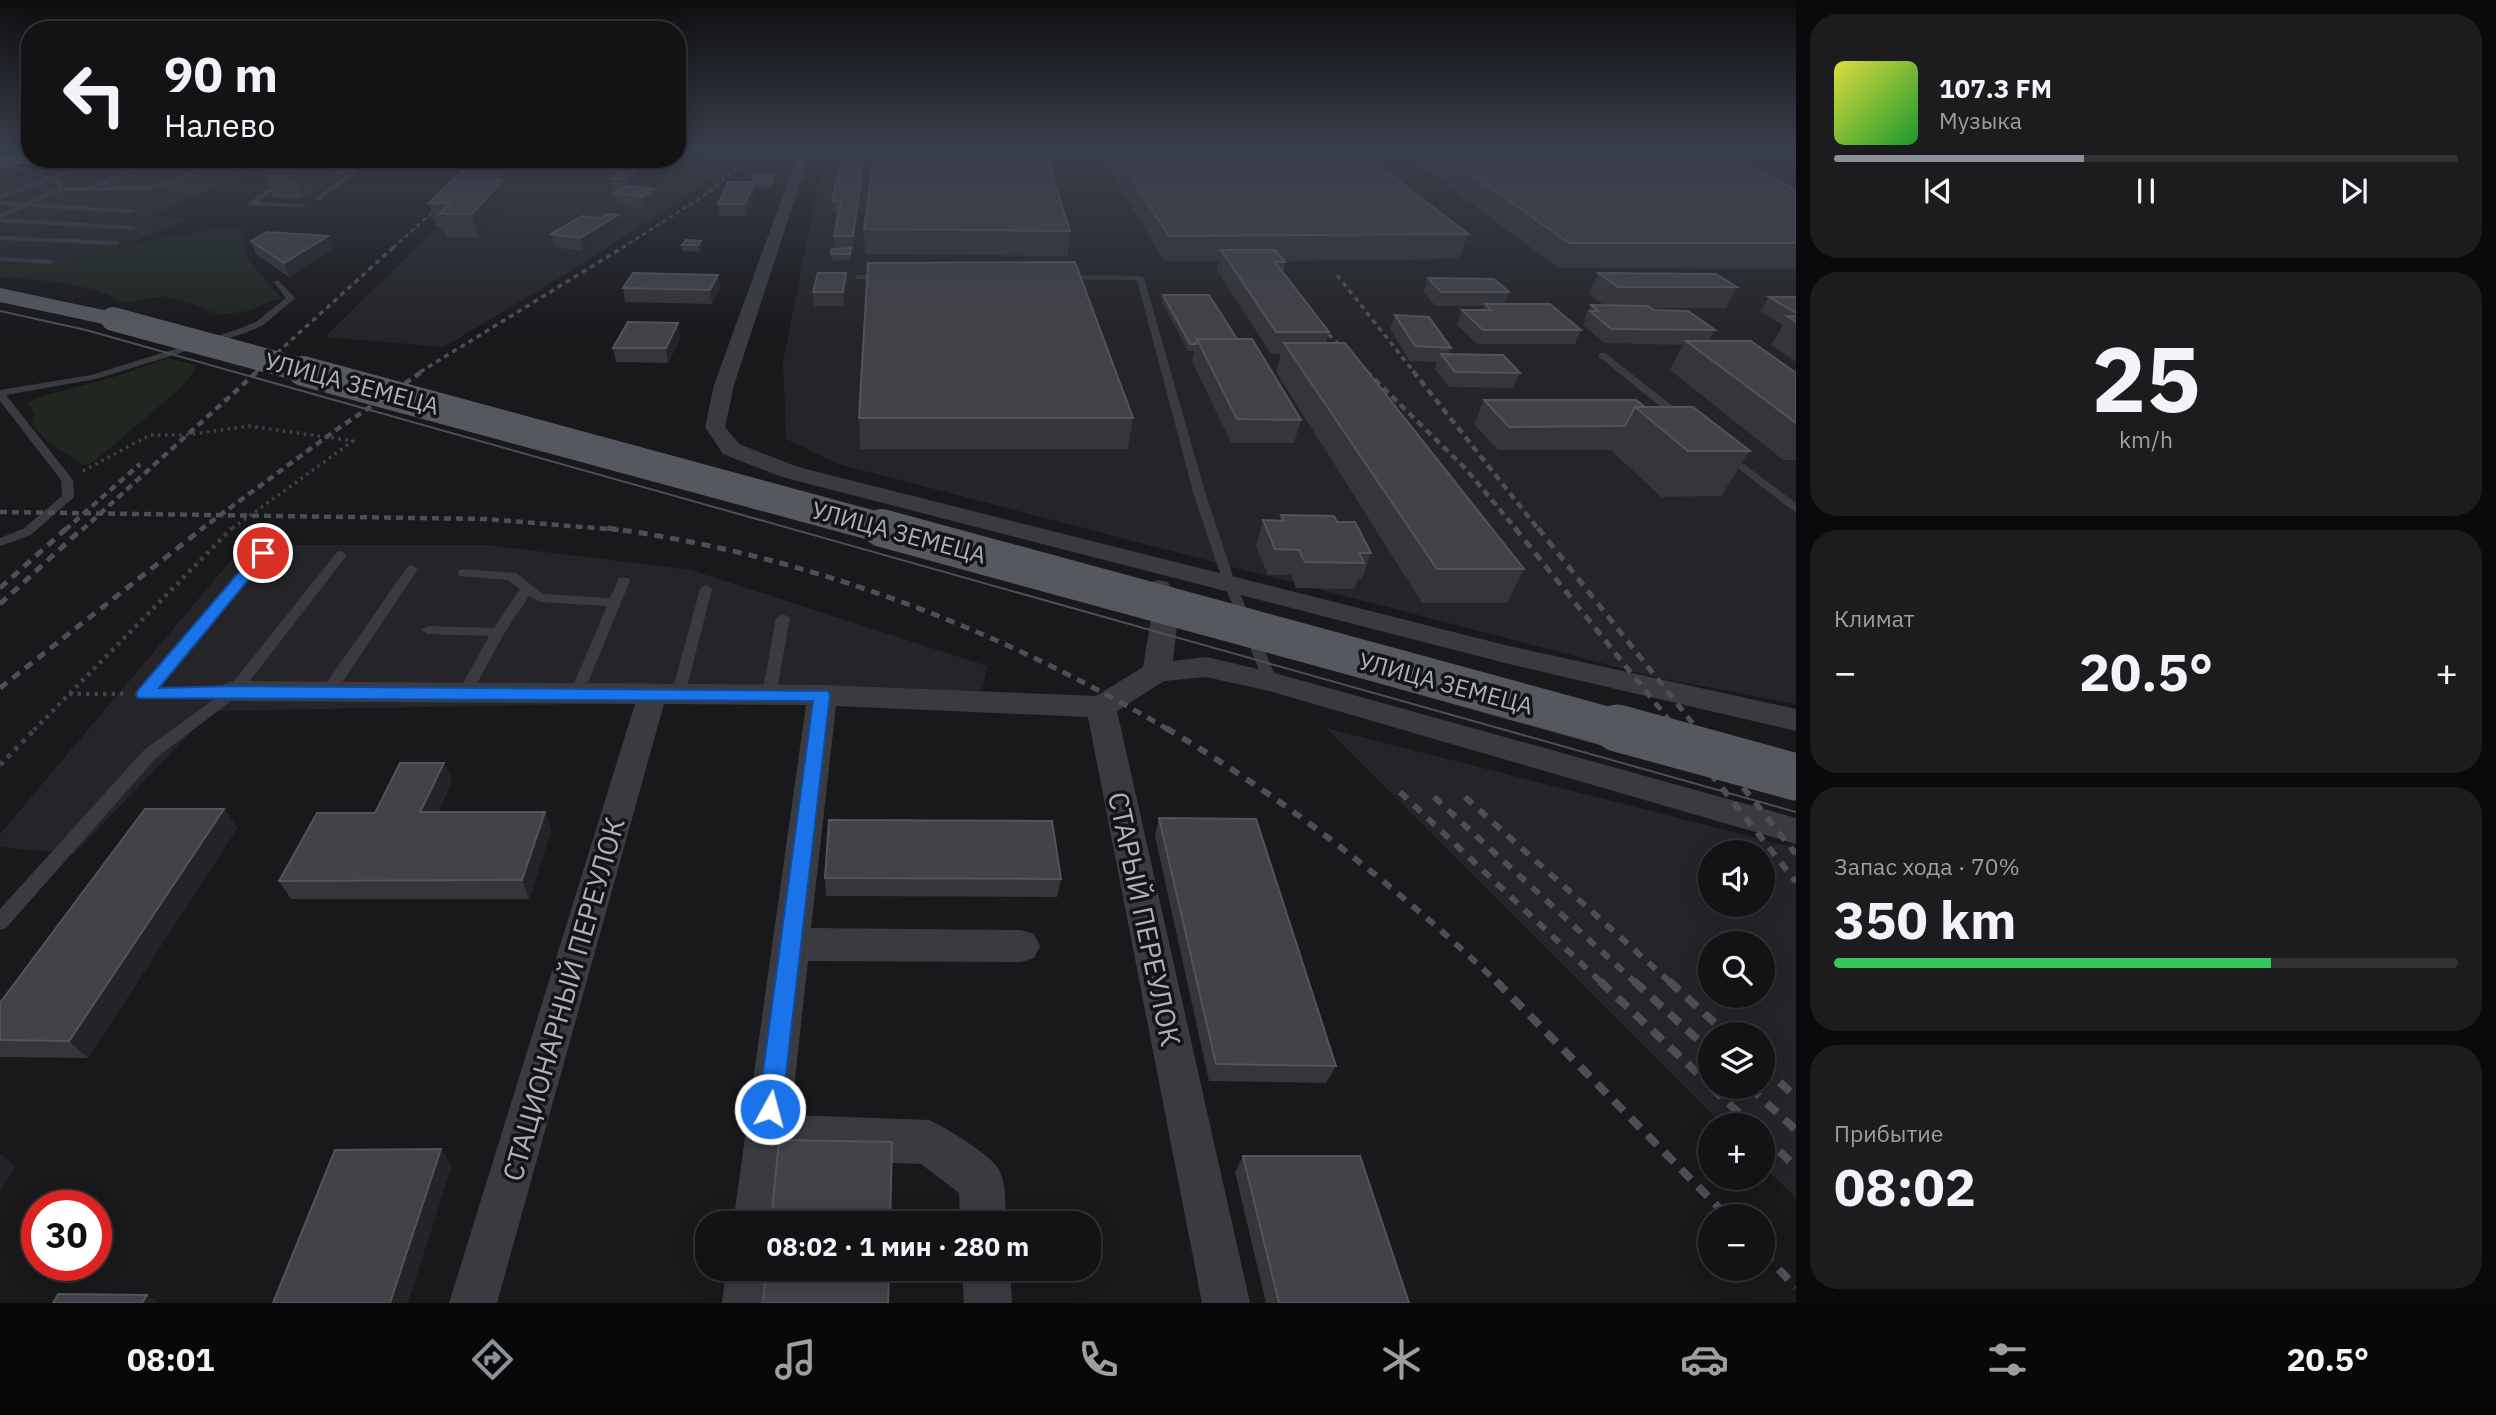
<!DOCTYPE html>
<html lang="ru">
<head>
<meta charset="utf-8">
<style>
	:root { --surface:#131315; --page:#1c1c1e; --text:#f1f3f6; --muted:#9d9ea0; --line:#323234; --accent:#8c9099 }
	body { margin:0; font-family:"IBM Plex Sans",sans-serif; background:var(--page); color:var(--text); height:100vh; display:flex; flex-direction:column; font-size:26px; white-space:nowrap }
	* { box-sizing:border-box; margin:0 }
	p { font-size:23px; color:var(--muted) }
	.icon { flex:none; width:38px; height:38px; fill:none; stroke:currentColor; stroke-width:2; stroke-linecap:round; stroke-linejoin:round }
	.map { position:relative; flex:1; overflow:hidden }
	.drawer { display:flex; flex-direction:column; gap:14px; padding:14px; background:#0a0a0c; width:700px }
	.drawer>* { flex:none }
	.top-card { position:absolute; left:21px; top:21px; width:665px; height:147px; border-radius:28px; box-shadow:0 4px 18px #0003,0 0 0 2px var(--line); background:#131315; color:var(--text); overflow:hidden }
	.fabs { position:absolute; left:1698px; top:840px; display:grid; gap:14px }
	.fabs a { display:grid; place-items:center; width:77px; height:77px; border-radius:50%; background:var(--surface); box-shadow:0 4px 18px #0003,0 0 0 2px var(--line); font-size:35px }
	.speed { position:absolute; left:21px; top:1190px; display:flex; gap:14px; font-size:35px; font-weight:700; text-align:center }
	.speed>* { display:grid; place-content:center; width:91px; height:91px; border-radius:50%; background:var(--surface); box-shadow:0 4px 18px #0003,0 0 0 2px var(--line); line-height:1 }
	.speed .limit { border:10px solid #d22; background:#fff; color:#111 }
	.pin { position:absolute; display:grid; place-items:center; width:60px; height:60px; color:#fff; margin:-30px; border:4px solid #fff; border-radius:50%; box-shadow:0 2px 7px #0007 }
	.me { position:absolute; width:77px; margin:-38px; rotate:7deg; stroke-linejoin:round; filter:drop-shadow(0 0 5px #0008) }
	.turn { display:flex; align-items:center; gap:24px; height:147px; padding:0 28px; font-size:32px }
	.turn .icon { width:91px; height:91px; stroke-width:2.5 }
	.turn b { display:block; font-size:49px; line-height:60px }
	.big { font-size:52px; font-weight:800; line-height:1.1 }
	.drawer .card { flex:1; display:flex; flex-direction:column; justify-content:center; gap:10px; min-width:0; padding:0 24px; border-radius:28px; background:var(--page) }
	.drawer .dial { align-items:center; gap:0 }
	.dial b { font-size:91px; line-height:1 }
	.song { display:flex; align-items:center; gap:21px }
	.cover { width:84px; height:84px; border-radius:10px; background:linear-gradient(135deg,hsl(60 70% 55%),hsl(130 70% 35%)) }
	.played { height:7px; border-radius:4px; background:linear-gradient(90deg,var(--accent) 40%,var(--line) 40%) }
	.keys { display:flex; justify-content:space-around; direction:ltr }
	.heat { display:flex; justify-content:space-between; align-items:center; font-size:38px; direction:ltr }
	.charge { height:10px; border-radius:5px; background:linear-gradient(90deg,#34c759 70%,var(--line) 0) }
	.trip { position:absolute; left:695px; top:1211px; width:406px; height:70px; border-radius:28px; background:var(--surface); box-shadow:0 4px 18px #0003,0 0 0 2px var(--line); font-weight:800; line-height:70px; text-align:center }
	.tab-bar { display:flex; height:112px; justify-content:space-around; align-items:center; background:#080808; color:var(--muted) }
	.tab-bar .icon { width:49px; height:49px }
	.tab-bar .active { color:var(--accent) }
	.tab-bar b { font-size:32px; color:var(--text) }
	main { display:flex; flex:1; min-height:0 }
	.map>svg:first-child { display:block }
</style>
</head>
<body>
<main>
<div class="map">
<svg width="1796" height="1303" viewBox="0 0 1796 1303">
	<rect width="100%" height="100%" fill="#19191c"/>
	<g fill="#252529" fill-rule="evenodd">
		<path d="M677 149H749L729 168 563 276 444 347 325 337 474 191 499 159H677Z"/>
		<path d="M825 149H1796V704L1659 678 838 464 786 439 783 362Z"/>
		<path d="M66 159H259L264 163 152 216 186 219 55 275 0 272V170L22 174Z"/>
		<path d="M244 545H487L691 570 987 666 982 690 919 698 211 711 74 854 0 847V834Z"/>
		<path d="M1326 728 1796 848V1198L1762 1165V1125H1723ZM1762 852V905H1710V852ZM1762 943V996H1710V943ZM1762 1034V1087H1710V1034Z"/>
	</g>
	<g fill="#1f2720">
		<path d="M211 230H244C237 255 267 280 281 298L247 311 219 315 193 304 163 296 124 303C87 281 41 281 0 277V262L55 265 93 250Z"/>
		<path d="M169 358 197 366 183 386 92 463 84 465 46 441 32 424 34 413 27 403 42 396 111 378Z"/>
	</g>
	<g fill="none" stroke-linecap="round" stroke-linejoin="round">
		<path stroke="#404248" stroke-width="3.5" stroke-dasharray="2.5 4.5" stroke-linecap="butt" d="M83 471 150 435H187L249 426 353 441 230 530"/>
		<g stroke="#404248" stroke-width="4.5" stroke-dasharray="3.5 5" stroke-linecap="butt">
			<path d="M69 694H123"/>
			<path d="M34 730 232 528"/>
		</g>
		<path stroke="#404248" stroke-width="5" stroke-dasharray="4.5 6" stroke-linecap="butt" d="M0 765 36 728"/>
		<g fill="#3a3b41" fill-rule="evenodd">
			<path d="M803 149H809L804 162 801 164 798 162Z"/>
			<path d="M98 159H107L56 179 63 183 64 187H89L150 159H159L100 187 149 186 164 183 206 165 211 166 168 185 149 190 62 191 35 203 135 210 133 213 27 207 1 218 133 226 136 230 0 222V213L17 206 0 205V201L25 202 58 188V185L50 181 0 199V195L45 178 23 171 0 168V164L24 167 51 176Z"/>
			<path d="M367 159H374L320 200H316V198L347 174H314L312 171 352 170Z"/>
			<path d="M286 177 288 180 257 202 304 204 306 207 248 205V203Z"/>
			<path d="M0 236 116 241 120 243 116 245 0 240Z"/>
			<path d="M0 257 51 260 55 262 51 264 0 261Z"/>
			<path d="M859 275H886L890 277 886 279H856V275Z"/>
			<path d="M1061 275 1140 276 1144 278 1205 492 1235 582 1278 682 1276 685H1266L1264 682 1223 582 1193 492 1137 280 1064 279H1061Z"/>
			<path d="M278 280 295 298 262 326 245 333 96 379 6 395 73 480 74 497 31 535 0 546V538L23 529 62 496 61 480 0 401V390L91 375 239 329 256 322 286 298 274 282Z"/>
			<path d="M1599 353H1605L1684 415V419H1676L1599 357Z"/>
			<path d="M1726 451 1796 503V513L1722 456 1721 454Z"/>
			<path d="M263 549 267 550 269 553 267 556 157 689 230 686 337 552 341 551 347 555 239 695 156 758 6 928 0 930V909L144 750 217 697 144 699 137 694 259 550Z"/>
			<path d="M412 565 418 569 333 696H323L321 692 323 688 408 566Z"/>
			<path d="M464 569 516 573 543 594 610 598 619 578H629L630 581 581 699 576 700 569 695 607 606 540 602 529 596 505 632 469 698H459L457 694 489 636 428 634 421 630 428 626 494 628 520 589 508 580 459 576 458 573 459 570Z"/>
			<path d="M706 585 712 589 685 695 678 700 671 695 700 589Z"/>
			<path d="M783 614 790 618 776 695 769 700 762 695 776 618Z"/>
		</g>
		<g fill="#3a3b41" fill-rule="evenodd">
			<path d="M801 158 807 162 734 385 725 427 739 444 798 467 1509 646 1796 709V731L1509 664 782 477 723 454 705 427 714 385 795 162Z"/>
			<path d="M1159 580 1168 582C1183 604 1175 637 1173 661L1206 657 1271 672 1796 818V844L1269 691 1206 677 1164 681 1117 711 1250 1303H1202L1088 717 836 706 811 928 1021 930 1034 934 1040 946 1034 958 1021 962 808 961 791 1115 929 1120C944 1126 990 1155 998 1168 1007 1183 1005 1206 1006 1223H960L959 1193 921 1164 786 1159 779 1223H733L806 705 664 704 497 1303H449L635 704 234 701 224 698 219 691 224 684 234 681 822 685 1096 696 1143 667 1151 619 1146 588 1150 582Z"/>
			<path d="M726 1269H774L770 1303H722Z"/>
			<path d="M962 1269H1010L1012 1303H964Z"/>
		</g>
		<g fill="#565860" fill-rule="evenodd">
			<path d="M30 152V159L36 161 0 167V157Z"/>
			<path d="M0 288 113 312 121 314 125 319 121 324 113 326 0 302Z"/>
		</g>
		<g stroke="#4d4f56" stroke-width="2">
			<path d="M0 311 86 330 1796 812"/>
			<path d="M1307 662 1796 799"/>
		</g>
		<g stroke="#4d4f56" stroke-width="2.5" stroke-dasharray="4.5 3.5" stroke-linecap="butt">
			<path d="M393 248 446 200"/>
			<path d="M622 248 702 197 761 149"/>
		</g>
		<g stroke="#4d4f56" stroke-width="3.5" stroke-dasharray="5 4.5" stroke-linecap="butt">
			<path d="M1337 275 1414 372"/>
			<path d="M1315 321 1367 372"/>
			<path d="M256 372 395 246"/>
			<path d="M420 372 625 246"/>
		</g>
		<g stroke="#4d4f56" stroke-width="4.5" stroke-dasharray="7 5" stroke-linecap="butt">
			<path d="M1366 371 1465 468 1517 530"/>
			<path d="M1413 371 1539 530"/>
			<path d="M0 512 485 519 620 530"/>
			<path d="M65 530 140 464"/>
			<path d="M82 530 258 371"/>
			<path d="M200 530 336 430 423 371"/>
		</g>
		<g stroke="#4d4f56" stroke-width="5" stroke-dasharray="9 7" stroke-linecap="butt">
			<path d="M607 528C805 554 997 628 1169 730"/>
			<path d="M1515 528 1677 730"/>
			<path d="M1538 528 1698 730"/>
			<path d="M0 588 67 528"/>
			<path d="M0 604 83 528"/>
			<path d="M0 688 203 528"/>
		</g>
		<g stroke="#4d4f56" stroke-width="6" stroke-dasharray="10 9" stroke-linecap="butt">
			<path d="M1166 728C1287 800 1396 886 1498 983"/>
			<path d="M1675 728 1796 882"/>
			<path d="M1696 728 1796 854"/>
			<path d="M1400 792 1602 983"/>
			<path d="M1434 797 1636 983"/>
			<path d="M1465 797 1671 983"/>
		</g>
		<g stroke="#4d4f56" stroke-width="8" stroke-dasharray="14 10" stroke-linecap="butt">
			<path d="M1496 981 1727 1216"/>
			<path d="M1600 981 1710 1085"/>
			<path d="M1634 981 1710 1051"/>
			<path d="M1669 981 1727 1034"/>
			<path d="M1762 1066 1796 1097"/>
			<path d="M1711 1087 1752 1125"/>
			<path d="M1749 1087 1796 1130"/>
			<path d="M1762 1135 1796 1167"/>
			<path d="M1762 1252 1796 1287"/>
		</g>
		<path stroke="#565860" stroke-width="24" d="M113 319 309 372"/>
		<path stroke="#565860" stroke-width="30" d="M303 371 889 530"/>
		<path stroke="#565860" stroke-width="38" d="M882 528 1623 730"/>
		<path stroke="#565860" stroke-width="47" d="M1617 728 1796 777"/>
	</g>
	<g fill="#35353a">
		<path d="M1097 149H1357L1468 234 1459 259 1284 261 1285 262 1283 272 1329 332 1326 343 1524 569 1507 603H1422L1276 372 1281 354H1271L1217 270 1219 261H1164Z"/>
		<path d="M1400 149H1708L1796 189V269L1558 268Z"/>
		<path d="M1765 149H1796V164L1764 150Z"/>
		<path d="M273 159H360L347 169H331L334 178 303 198H274L261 166Z"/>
		<path d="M474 159H528L530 170 507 197 508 203 478 238H447L443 227H436L429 203Z"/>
		<path d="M629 159H663L662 160 663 166 659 171H646L633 186 655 189 657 201 644 209 616 205 614 193 618 191H613L611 179Z"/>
		<path d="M859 159 858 163 863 174 860 188V199L853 249H851V260L832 261 831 254 834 249V236L838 213H833L832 201 844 166V160Z"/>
		<path d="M774 180 771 188H754L755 194 747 216H720L718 204 752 182Z"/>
		<path d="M618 215 620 228 582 251 554 247 551 234 600 218Z"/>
		<path d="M864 229 1070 231 1068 256 865 254Z"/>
		<path d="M328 236 333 249 289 277 256 254 251 241Z"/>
		<path d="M701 241 702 248 699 252 683 251 682 245Z"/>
		<path d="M1598 273 1737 287 1726 308H1651L1654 310 1715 330 1709 341 1796 373V460H1783L1670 370 1683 345 1604 343 1583 325 1585 320 1584 319 1591 305H1604L1589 294Z"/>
		<path d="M718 275 720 288 712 304 625 302 623 288Z"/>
		<path d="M1428 278 1509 292 1504 304 1581 330 1575 344H1477L1457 325 1462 310H1482L1484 306H1436L1423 292Z"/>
		<path d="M847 287 844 306H814L813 292Z"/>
		<path d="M1163 295 1237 339 1301 420 1294 443H1231L1192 361 1194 351H1188L1162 302Z"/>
		<path d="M1769 297H1796V362L1771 345 1783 325 1760 311Z"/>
		<path d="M1395 315 1451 348 1449 354 1520 373 1513 388 1449 387 1435 369 1437 362 1410 361 1390 329Z"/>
		<path d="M681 337 668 363 616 362 613 348Z"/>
		<path d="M1484 400 1645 407 1750 451 1721 496 1661 497 1612 451 1613 450H1498L1474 424Z"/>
		<path d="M859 418H1133L1128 449H860Z"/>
		<path d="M1281 515 1337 522 1371 553 1362 579H1358L1354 589 1296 588 1291 575H1268L1256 546 1263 520 1280 521Z"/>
		<path d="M444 763 452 781 438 812H545L551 830 529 899H291L279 881 375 813Z"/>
		<path d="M224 809 237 828 88 1058 0 1057V1003Z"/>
		<path d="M1159 818 1336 1066 1326 1083 1209 1081 1155 836Z"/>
		<path d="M825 878 1061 879 1057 897 826 896Z"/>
		<path d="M1243 1156 1409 1303H1266L1235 1172Z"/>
	</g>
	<g fill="#242428">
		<path d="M303 159H327L334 178 303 198 291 166Z"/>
		<path d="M344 159H360L347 169Z"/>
		<path d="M516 159H528L530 170 507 197 508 203 478 238 472 214 496 180Z"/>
		<path d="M658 159H662L663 166 659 171Z"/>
		<path d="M645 160 646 171 629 191 627 179Z"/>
		<path d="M863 162V174L860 188V199L853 249V236L858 187Z"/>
		<path d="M754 182 755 194 747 216 745 204Z"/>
		<path d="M655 189 657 201 644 209 642 197Z"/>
		<path d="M618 215 620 228 582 251 580 238Z"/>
		<path d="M328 236 333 249 289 277 284 263Z"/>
		<path d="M701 241 702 248 699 252 698 245Z"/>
		<path d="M846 273 847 287 844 306 843 292Z"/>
		<path d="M718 275 720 288 712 304 710 290Z"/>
		<path d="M678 323 681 337 668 363 666 348Z"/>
		<path d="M444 763 452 781 429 830 420 812Z"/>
		<path d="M224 809 237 828 88 1058 69 1041Z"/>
		<path d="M545 812 551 830 529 899 522 880Z"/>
		<path d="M441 1149 452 1165 408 1303H390Z"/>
		<path d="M0 1154 16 1166 0 1191Z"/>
		<path d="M147 1295 157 1302 156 1303H142Z"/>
	</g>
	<g fill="#424248" stroke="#52545a" stroke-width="2">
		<path d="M875 149H1044L1070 231 864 229Z"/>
		<path d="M1113 149H1357L1468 234 1169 236Z"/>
		<path d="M1435 149H1708L1796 189V243H1569Z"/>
		<path d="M846 153H859L857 161 844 160Z"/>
		<path d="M273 159H303L291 166H261Z"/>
		<path d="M474 159H516L496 180H503L472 214H440L450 203H429Z"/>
		<path d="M629 159H658L645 160 627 179H611Z"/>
		<path d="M863 162 858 187H860L853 236H834L841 201H832L840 167Z"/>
		<path d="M755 175H773L771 182H752Z"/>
		<path d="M728 182H754L745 204H718Z"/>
		<path d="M628 186 655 189 642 197 614 193Z"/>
		<path d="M608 214 618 215 580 238 551 234 582 216 600 218Z"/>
		<path d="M267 232 328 236 284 263 251 241Z"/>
		<path d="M686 240 701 241 698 245H682Z"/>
		<path d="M851 248 850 254H831L832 249Z"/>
		<path d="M1221 250H1275L1285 262H1275L1329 332H1276Z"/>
		<path d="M1075 262 1133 418H859L868 263Z"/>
		<path d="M633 273 718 275 710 290 623 288Z"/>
		<path d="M818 273H846L843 292H813Z"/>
		<path d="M1598 273 1716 274 1737 287H1618Z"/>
		<path d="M1428 278 1494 279 1509 292H1441Z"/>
		<path d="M1163 295H1209L1237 339H1197L1196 344H1190Z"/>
		<path d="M1769 297H1796V313Z"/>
		<path d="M1485 304H1550L1581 330H1483L1462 310H1491Z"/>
		<path d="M1591 305 1648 306 1654 310 1688 311 1715 330 1611 329 1590 311H1598Z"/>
		<path d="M1395 315 1429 317 1451 348 1415 346Z"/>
		<path d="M1787 316H1796V322Z"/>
		<path d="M628 322 678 323 666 348H613Z"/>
		<path d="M1197 339H1252L1301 420 1237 419Z"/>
		<path d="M1686 341H1751L1796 373V423Z"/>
		<path d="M1284 343H1345L1524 569H1437Z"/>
		<path d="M1441 354 1503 355 1520 373 1455 372Z"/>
		<path d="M1484 400H1636L1645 407H1635L1625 426 1509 427Z"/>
		<path d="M1635 407H1693L1750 451H1688Z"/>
		<path d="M1281 515 1334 516 1337 522H1355L1371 553H1359L1364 563 1305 562 1299 550 1275 549 1263 520 1284 521Z"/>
		<path d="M400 763H444L420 812H545L522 880 279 881 317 813H375Z"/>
		<path d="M145 809H224L69 1041 0 1040V1003Z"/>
		<path d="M1159 818 1256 819 1336 1066 1216 1064Z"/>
		<path d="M829 820 1052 821 1061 879 825 878Z"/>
		<path d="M779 1140 892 1142 890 1223H771Z"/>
		<path d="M441 1149 390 1303H273L335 1150Z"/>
		<path d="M1243 1156H1360L1409 1303H1279Z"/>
		<path d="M766 1269H889L888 1303H763Z"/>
		<path d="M58 1294 147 1295 142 1303H53Z"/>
	</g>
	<linearGradient id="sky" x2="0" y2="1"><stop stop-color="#0e0e0f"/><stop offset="0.45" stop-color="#383e4b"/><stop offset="1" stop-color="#383e4b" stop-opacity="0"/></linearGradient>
	<rect width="1796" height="331" fill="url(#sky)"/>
	<path fill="#1a73e8" stroke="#114b97" stroke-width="2" d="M263 548 270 553 268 556 159 688 234 686 828 691 830 695 782 1109 779 1118 770 1121 761 1118 758 1109 813 701 138 698 136 694 138 690 258 550Z"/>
	<g text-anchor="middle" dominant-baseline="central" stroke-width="7" stroke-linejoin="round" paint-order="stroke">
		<g font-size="24" fill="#abb0bc" stroke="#141417">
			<text transform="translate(352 383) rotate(15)">УЛИЦА ЗЕМЕЦА</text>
			<text transform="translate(899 532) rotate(15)">УЛИЦА ЗЕМЕЦА</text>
			<text transform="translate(1446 683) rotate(15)">УЛИЦА ЗЕМЕЦА</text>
		</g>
		<g font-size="28" fill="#abb0bc" stroke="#141417">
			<text transform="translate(1145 919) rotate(78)">СТАРЫЙ ПЕРЕУЛОК</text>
			<text transform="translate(563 999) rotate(-74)">СТАЦИОНАРНЫЙ ПЕРЕУЛОК</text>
		</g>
	</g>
</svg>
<div class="fabs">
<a><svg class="icon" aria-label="sound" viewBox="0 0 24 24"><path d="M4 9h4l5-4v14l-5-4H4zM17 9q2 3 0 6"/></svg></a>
<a><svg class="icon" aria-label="search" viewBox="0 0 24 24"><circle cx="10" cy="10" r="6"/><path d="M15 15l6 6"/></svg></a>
<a><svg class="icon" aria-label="layers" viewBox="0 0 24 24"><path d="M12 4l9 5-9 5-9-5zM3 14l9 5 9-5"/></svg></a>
<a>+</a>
<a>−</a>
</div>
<div class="speed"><div class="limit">30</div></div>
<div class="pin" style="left:263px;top:553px;background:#d93025"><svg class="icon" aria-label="arrive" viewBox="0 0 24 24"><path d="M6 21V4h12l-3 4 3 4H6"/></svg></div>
<svg class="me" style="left:770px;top:1109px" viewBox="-20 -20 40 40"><circle r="17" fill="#1a73e8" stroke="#fff" stroke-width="3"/><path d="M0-11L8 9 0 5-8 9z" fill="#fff"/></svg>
<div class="trip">08:02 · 1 мин · 280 m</div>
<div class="top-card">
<div class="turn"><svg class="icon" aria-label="left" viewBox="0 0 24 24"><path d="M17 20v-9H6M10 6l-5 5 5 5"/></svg><div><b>90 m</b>Налево</div></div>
</div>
</div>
<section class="drawer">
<div class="card">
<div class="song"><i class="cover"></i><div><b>107.3 FM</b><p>Музыка</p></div></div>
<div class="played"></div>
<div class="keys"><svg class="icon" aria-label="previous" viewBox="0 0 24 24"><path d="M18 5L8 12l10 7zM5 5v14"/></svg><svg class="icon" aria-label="pause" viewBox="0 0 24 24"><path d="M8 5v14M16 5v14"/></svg><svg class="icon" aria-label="next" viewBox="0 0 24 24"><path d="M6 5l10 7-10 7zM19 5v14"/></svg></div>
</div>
<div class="card dial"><b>25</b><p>km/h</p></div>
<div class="card"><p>Климат</p>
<div class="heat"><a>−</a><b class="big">20.5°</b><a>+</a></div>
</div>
<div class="card"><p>Запас хода · 70%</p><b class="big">350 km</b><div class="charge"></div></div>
<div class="card"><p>Прибытие</p><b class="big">08:02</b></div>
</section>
</main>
<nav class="tab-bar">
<b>08:01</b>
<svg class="icon active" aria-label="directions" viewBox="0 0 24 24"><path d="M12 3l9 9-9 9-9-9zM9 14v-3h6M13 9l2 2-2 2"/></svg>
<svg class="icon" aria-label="music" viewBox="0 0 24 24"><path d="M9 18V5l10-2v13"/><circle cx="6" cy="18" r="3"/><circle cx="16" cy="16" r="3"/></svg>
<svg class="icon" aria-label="phone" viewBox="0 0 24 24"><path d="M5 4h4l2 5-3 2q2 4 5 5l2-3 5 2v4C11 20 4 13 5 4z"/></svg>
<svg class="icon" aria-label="climate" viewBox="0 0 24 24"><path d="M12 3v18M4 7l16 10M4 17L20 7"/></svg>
<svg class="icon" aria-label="car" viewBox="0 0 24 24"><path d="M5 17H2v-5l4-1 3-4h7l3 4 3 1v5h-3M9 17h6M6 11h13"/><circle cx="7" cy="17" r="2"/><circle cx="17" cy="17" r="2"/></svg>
<svg class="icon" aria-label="filters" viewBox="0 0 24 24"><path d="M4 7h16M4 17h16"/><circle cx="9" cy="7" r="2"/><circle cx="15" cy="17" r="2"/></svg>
<b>20.5°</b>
</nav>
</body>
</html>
